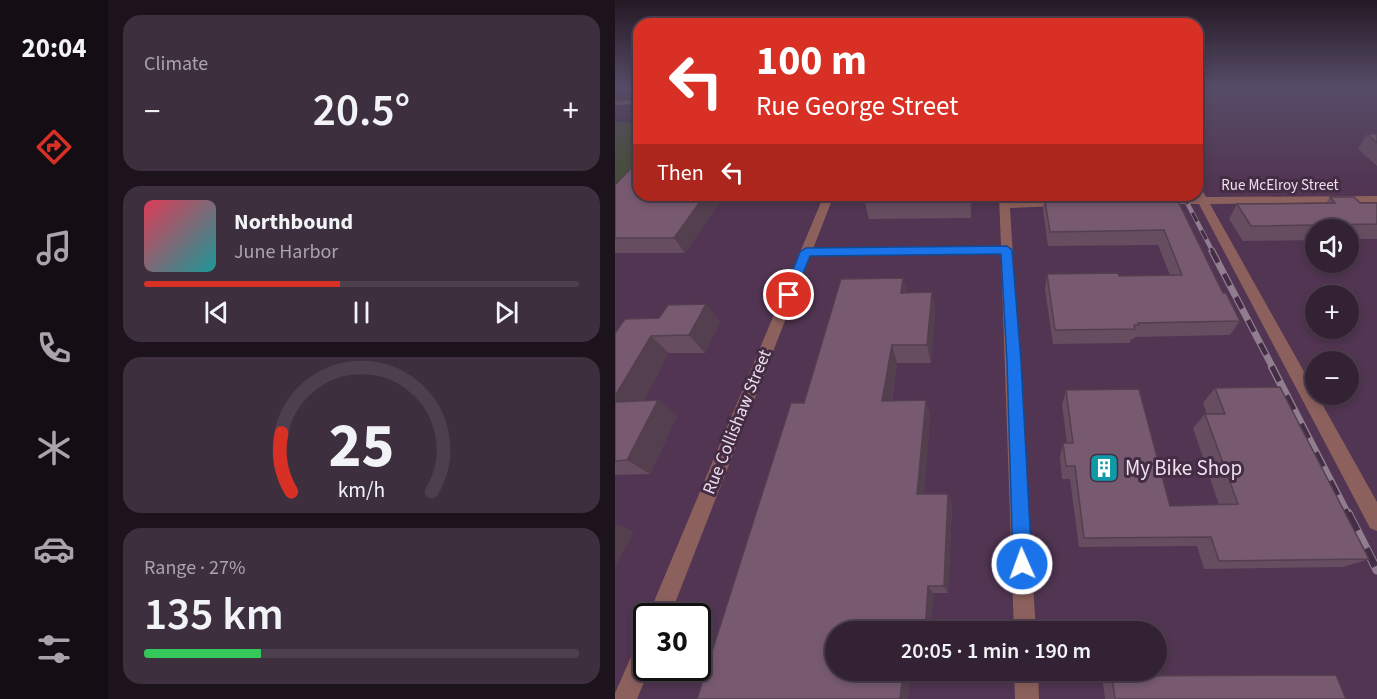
<!DOCTYPE html>
<html lang="en">
<head>
<meta charset="utf-8">
<style>
	:root { --surface:#323; --page:#3e2f3f; --text:#f1f3f6; --muted:#a9a4ac; --line:#4e3f4e; --accent:#d93025 }
	body { margin:0; font-family:"Source Sans 3",sans-serif; background:var(--page); color:var(--text); height:100vh; display:flex; flex-direction:column; font-size:22px; white-space:nowrap }
	* { box-sizing:border-box; margin:0 }
	p { font-size:20px; color:var(--muted) }
	.icon { flex:none; width:33px; height:33px; fill:none; stroke:currentColor; stroke-width:2; stroke-linecap:round; stroke-linejoin:round }
	.map { position:relative; flex:1; overflow:hidden }
	.panel { display:flex; flex-direction:column; gap:15px; padding:15px; background:#1c131c; width:507px }
	.panel>* { flex:none }
	.hud { position:absolute; left:18px; top:18px; width:570px; height:183px; border-radius:18px; box-shadow:0 3px 9px #0003,0 0 0 2px var(--line); background:#d93025; color:#fff; overflow:hidden }
	.controls { position:absolute; left:690px; top:219px; display:grid; gap:12px }
	.controls a { display:grid; place-items:center; width:54px; height:54px; border-radius:50%; background:var(--surface); box-shadow:0 3px 9px #0003,0 0 0 2px var(--line); font-size:30px }
	.speed { position:absolute; left:18px; top:603px; display:flex; gap:12px; font-size:30px; font-weight:700; text-align:center }
	.speed>* { display:grid; place-content:center; width:78px; height:78px; border-radius:50%; background:var(--surface); box-shadow:0 3px 9px #0003,0 0 0 2px var(--line); line-height:1 }
	.speed .limit { border:3px solid #111; border-radius:9px; background:#fff; color:#111 }
	.pin { position:absolute; display:grid; place-items:center; width:51px; height:51px; color:#fff; margin:-26px; border:3px solid #fff; border-radius:50%; box-shadow:0 2px 6px #0007 }
	.me { position:absolute; width:66px; margin:-33px; rotate:358deg; stroke-linejoin:round; filter:drop-shadow(0 0 4px #0008) }
	.turn { display:flex; align-items:center; gap:21px; height:126px; padding:0 24px; font-size:27px }
	.turn .icon { width:78px; height:78px; stroke-width:2.5 }
	.turn b { display:block; font-size:42px; line-height:51px }
	.then { display:flex; align-items:center; height:57px; padding:0 24px; background:#0003; gap:12px; font-size:22px }
	.big { font-size:45px; font-weight:600; line-height:1.1 }
	.panel .tile { flex:1; display:flex; flex-direction:column; justify-content:center; gap:9px; min-width:0; padding:0 21px; border-radius:18px; background:var(--page) }
	.panel .dial { align-items:center; gap:0 }
	.dial svg { height:156px; overflow:visible; fill:none; stroke:var(--line); stroke-width:7; stroke-linecap:round; text-anchor:middle }
	.dial text { fill:var(--text); stroke:none }
	.song { display:flex; align-items:center; gap:18px }
	.cover { width:72px; height:72px; border-radius:9px; background:linear-gradient(135deg,hsl(350 70% 55%),hsl(180 70% 35%)) }
	.played { height:6px; border-radius:3px; background:linear-gradient(90deg,var(--accent) 45%,var(--line) 45%) }
	.keys { display:flex; justify-content:space-around; direction:ltr }
	.heat { display:flex; justify-content:space-between; align-items:center; font-size:33px; direction:ltr }
	.charge { height:9px; border-radius:4px; background:linear-gradient(90deg,#34c759 27%,var(--line) 0) }
	.trip { position:absolute; left:210px; top:621px; width:342px; height:60px; border-radius:30px; background:var(--surface); box-shadow:0 3px 9px #0003,0 0 0 2px var(--line); font-weight:600; line-height:60px; text-align:center }
	main { display:flex; flex:1; min-height:0 }
	.dock { display:flex; flex-direction:column; width:108px; justify-content:space-around; align-items:center; background:#140e14; color:var(--muted) }
	.dock .icon { width:42px; height:42px }
	.dock .on { color:var(--accent) }
	.dock b { font-size:27px; color:var(--text) }
	.map>svg:first-child { display:block }
</style>
</head>
<body>
<main>
<nav class="dock">
<b>20:04</b>
<svg class="icon on" aria-label="directions" viewBox="0 0 24 24"><path d="M12 3l9 9-9 9-9-9zM9 14v-3h6M13 9l2 2-2 2"/></svg>
<svg class="icon" aria-label="music" viewBox="0 0 24 24"><path d="M9 18V5l10-2v13"/><circle cx="6" cy="18" r="3"/><circle cx="16" cy="16" r="3"/></svg>
<svg class="icon" aria-label="phone" viewBox="0 0 24 24"><path d="M5 4h4l2 5-3 2q2 4 5 5l2-3 5 2v4C11 20 4 13 5 4z"/></svg>
<svg class="icon" aria-label="climate" viewBox="0 0 24 24"><path d="M12 3v18M4 7l16 10M4 17L20 7"/></svg>
<svg class="icon" aria-label="car" viewBox="0 0 24 24"><path d="M5 17H2v-5l4-1 3-4h7l3 4 3 1v5h-3M9 17h6M6 11h13"/><circle cx="7" cy="17" r="2"/><circle cx="17" cy="17" r="2"/></svg>
<svg class="icon" aria-label="filters" viewBox="0 0 24 24"><path d="M4 7h16M4 17h16"/><circle cx="9" cy="7" r="2"/><circle cx="15" cy="17" r="2"/></svg>
</nav>
<section class="panel">
<div class="tile"><p>Climate</p>
<div class="heat"><a>−</a><b class="big">20.5°</b><a>+</a></div>
</div>
<div class="tile">
<div class="song"><i class="cover"></i><div><b>Northbound</b><p>June Harbor</p></div></div>
<div class="played"></div>
<div class="keys"><svg class="icon" aria-label="previous" viewBox="0 0 24 24"><path d="M18 5L8 12l10 7zM5 5v14"/></svg><svg class="icon" aria-label="pause" viewBox="0 0 24 24"><path d="M8 5v14M16 5v14"/></svg><svg class="icon" aria-label="next" viewBox="0 0 24 24"><path d="M6 5l10 7-10 7zM19 5v14"/></svg></div>
</div>
<div class="tile dial"><svg viewBox="0 0 100 80">
<path d="M14 69A42 42 0 1 1 86 69"/>
<path d="M14 69A42 42 0 0 1 9 39" stroke="#d93025"/>
<text x="50" y="56" font-size="32" font-weight="700">25</text>
<text x="50" y="72" font-size="11">km/h</text>
</svg></div>
<div class="tile"><p>Range · 27%</p><b class="big">135 km</b><div class="charge"></div></div>
</section>
<div class="map">
<svg width="762" height="699" viewBox="0 0 762 699">
	<rect width="100%" height="100%" fill="#442d44"/>
	<path fill="#513552" fill-rule="evenodd" d="M582 87H762V699H0V208L24 195H582ZM700 230H734V262H700ZM700 296H734V328H700ZM700 362H734V394H700ZM32 616H82V668H32ZM220 632H542V670H220Z"/>
	<path fill="#464e36" d="M0 122H24V167L0 191Z"/>
	<g fill="none" stroke-linecap="round" stroke-linejoin="round">
		<g fill="#8c615d" fill-rule="evenodd">
			<path d="M24 100V104L0 105V101Z"/>
			<path d="M582 187 586 188 591 197 762 196V202L595 204 762 502V531L755 528 584 204H543L538 201 543 198 581 197Z"/>
			<path d="M384 195H394L395 202 447 200 452 203 447 206 395 208 421 632H399L386 254 191 256 185 252 191 248 386 246Z"/>
			<path d="M399 670H423L424 699H400Z"/>
		</g>
		<g fill="#8c615d" fill-rule="evenodd">
			<path d="M209 195H219L55 616H33Z"/>
			<path d="M32 636V668H35L22 699H0V693L24 639Z"/>
		</g>
		<g stroke="#907d90" stroke-width="4.5">
			<path id="rail-far3" d="M568 195 598 252"/>
		</g>
		<g stroke="#907d90" stroke-width="7">
			<path id="rail-far2" d="M597 251 658 368"/>
		</g>
		<g stroke="#907d90" stroke-width="8">
			<path id="rail-far1" d="M657 367 733 515"/>
		</g>
		<g stroke="#907d90" stroke-width="9">
			<path id="rail" d="M733 513 762 570"/>
		</g>
		<use href="#rail-far3" stroke="#442d44" stroke-width="3" stroke-dasharray="10" stroke-linecap="butt"/>
		<use href="#rail-far2" stroke="#442d44" stroke-width="4.5" stroke-dasharray="13" stroke-linecap="butt"/>
		<use href="#rail-far1" stroke="#442d44" stroke-width="5" stroke-dasharray="16" stroke-linecap="butt"/>
		<use href="#rail" stroke="#442d44" stroke-width="7" stroke-dasharray="20" stroke-linecap="butt"/>
	</g>
	<g fill="#664d60">
		<path d="M752 134H762V166L743 149Z"/>
		<path d="M0 185 24 195H165L163 198 107 199 70 253H0Z"/>
		<path d="M357 195 356 218 254 219 249 200Z"/>
		<path d="M425 195H560L608 293 625 321 615 335 520 337 519 339H516L515 343 438 344 430 289 432 274 504 276 555 275 543 245 433 246 428 210 429 199H426Z"/>
		<path d="M715 197 745 203H762V239H734V230H700V240L628 241 614 219 622 204 711 203Z"/>
		<path d="M288 278 292 293 317 292 320 311 316 363H282L277 401 311 400 315 416 309 494H333L337 506 333 593H318L316 632H220V670H314V673H295L293 699H82L176 403H189L226 279Z"/>
		<path d="M91 304 105 322 90 353H54L28 401 43 400 62 416 35 474 0 475V333L44 318Z"/>
		<path d="M600 388 754 559 728 567 589 569 582 546 464 547 455 479H447L445 457 448 443H452L447 405 451 390 555 506 604 505 578 428 590 414H592L588 403Z"/>
		<path d="M693 675 731 699H490L487 676Z"/>
	</g>
	<g fill="#533f4e">
		<path d="M90 195H105L107 199 70 253 59 238Z"/>
		<path d="M355 195H357L356 218Z"/>
		<path d="M288 278 293 297 286 293Z"/>
		<path d="M317 292 320 311 316 363 312 345Z"/>
		<path d="M91 304 105 322 90 353 74 335Z"/>
		<path d="M36 336 54 353 19 418 0 404V396Z"/>
		<path d="M277 345 282 363 274 417 267 401Z"/>
		<path d="M43 400 62 416 35 474 12 460Z"/>
		<path d="M311 400 315 416 308 507 302 494Z"/>
		<path d="M333 494 337 506 333 593 329 586Z"/>
		<path d="M0 523 19 531 0 568Z"/>
		<path d="M313 586 318 593 316 632H310Z"/>
		<path d="M288 673H295L293 699H285Z"/>
	</g>
	<g fill="#775a70" stroke="#533f4e" stroke-width="1.5">
		<path d="M752 134H762V143Z"/>
		<path d="M17 167H24V195H90L59 238H0V185Z"/>
		<path d="M250 195H355V199L249 200Z"/>
		<path d="M429 195H560L608 293H611L625 321 523 323 524 325H519L520 329 440 330 432 274 503 273 504 276 567 275 549 230 435 232Z"/>
		<path d="M715 197H739L745 203H762V224L636 226 622 204 720 203Z"/>
		<path d="M288 278 286 293 317 292 312 345H277L267 401 311 400 302 494H333L329 586H313L310 632H220V670H308V672L288 673 285 699H82L176 403H189L226 279Z"/>
		<path d="M91 304 74 335 36 336 0 396V333L10 319 44 318 53 305Z"/>
		<path d="M665 387 754 559 604 561 596 537 469 538 460 466H451L448 443H458L451 390 524 389 555 506 623 504 590 414H610L600 388Z"/>
		<path d="M43 400 12 460 0 461V402Z"/>
		<path d="M721 675 731 699H500L497 676Z"/>
	</g>
	<linearGradient id="sky" x2="0" y2="1"><stop stop-color="#251925"/><stop offset="0.47" stop-color="#564c67"/><stop offset="1" stop-color="#564c67" stop-opacity="0"/></linearGradient>
	<rect width="762" height="185" fill="url(#sky)"/>
	<path fill="#1a73e8" stroke="#114b97" stroke-width="1.5" d="M392 246 397 250 406 362 417 564 414 571 407 574 400 571 398 564 392 362 386 254 195 256 178 298 174 299 168 295 185 252 191 248Z"/>
	<defs>
		<g id="building-square" transform="scale(1.5)"><rect x="-9" y="-9" width="18" height="18" rx="4" fill="#0f9aa8" stroke="#442d44"/><path d="M-4-6H4V6H1V3H-1V6H-4ZM-2.5-4.3h1.7v1.8h-1.7ZM.8-4.3h1.7v1.8H.8ZM-2.5-1h1.7V.8h-1.7ZM.8-1h1.7V.8H.8Z" fill="#fff"/></g>
	</defs>
	<g fill-rule="evenodd">
		<use href="#building-square" x="489" y="468"/>
	</g>
	<g text-anchor="middle" dominant-baseline="central" stroke-width="6" stroke-linejoin="round" paint-order="stroke">
		<g font-size="15" fill="#eddfed" stroke="#442d44">
			<text x="665" y="185">Rue McElroy Street</text>
		</g>
		<g font-size="18" fill="#eddfed" stroke="#442d44">
			<text transform="translate(122 422) rotate(-68)">Rue Collishaw Street</text>
		</g>
		<g font-size="21" fill="#eddfed" stroke="#442d44" text-anchor="start">
			<text x="510" y="468">My Bike Shop</text>
		</g>
	</g>
</svg>
<div class="controls">
<a><svg class="icon" aria-label="sound" viewBox="0 0 24 24"><path d="M4 9h4l5-4v14l-5-4H4zM17 9q2 3 0 6"/></svg></a>
<a>+</a>
<a>−</a>
</div>
<div class="speed"><div class="limit">30</div></div>
<div class="pin" style="left:174px;top:295px;background:#d93025"><svg class="icon" aria-label="arrive" viewBox="0 0 24 24"><path d="M6 21V4h12l-3 4 3 4H6"/></svg></div>
<svg class="me" style="left:407px;top:564px" viewBox="-20 -20 40 40"><circle r="17" fill="#1a73e8" stroke="#fff" stroke-width="3"/><path d="M0-11L8 9 0 5-8 9z" fill="#fff"/></svg>
<div class="trip">20:05 · 1 min · 190 m</div>
<div class="hud">
<div class="turn"><svg class="icon" aria-label="left" viewBox="0 0 24 24"><path d="M17 20v-9H6M10 6l-5 5 5 5"/></svg><div><b>100 m</b>Rue George Street</div></div>
<div class="then">Then<svg class="icon" aria-label="left" viewBox="0 0 24 24"><path d="M17 20v-9H6M10 6l-5 5 5 5"/></svg></div>
</div>
</div>
</main>
</body>
</html>
